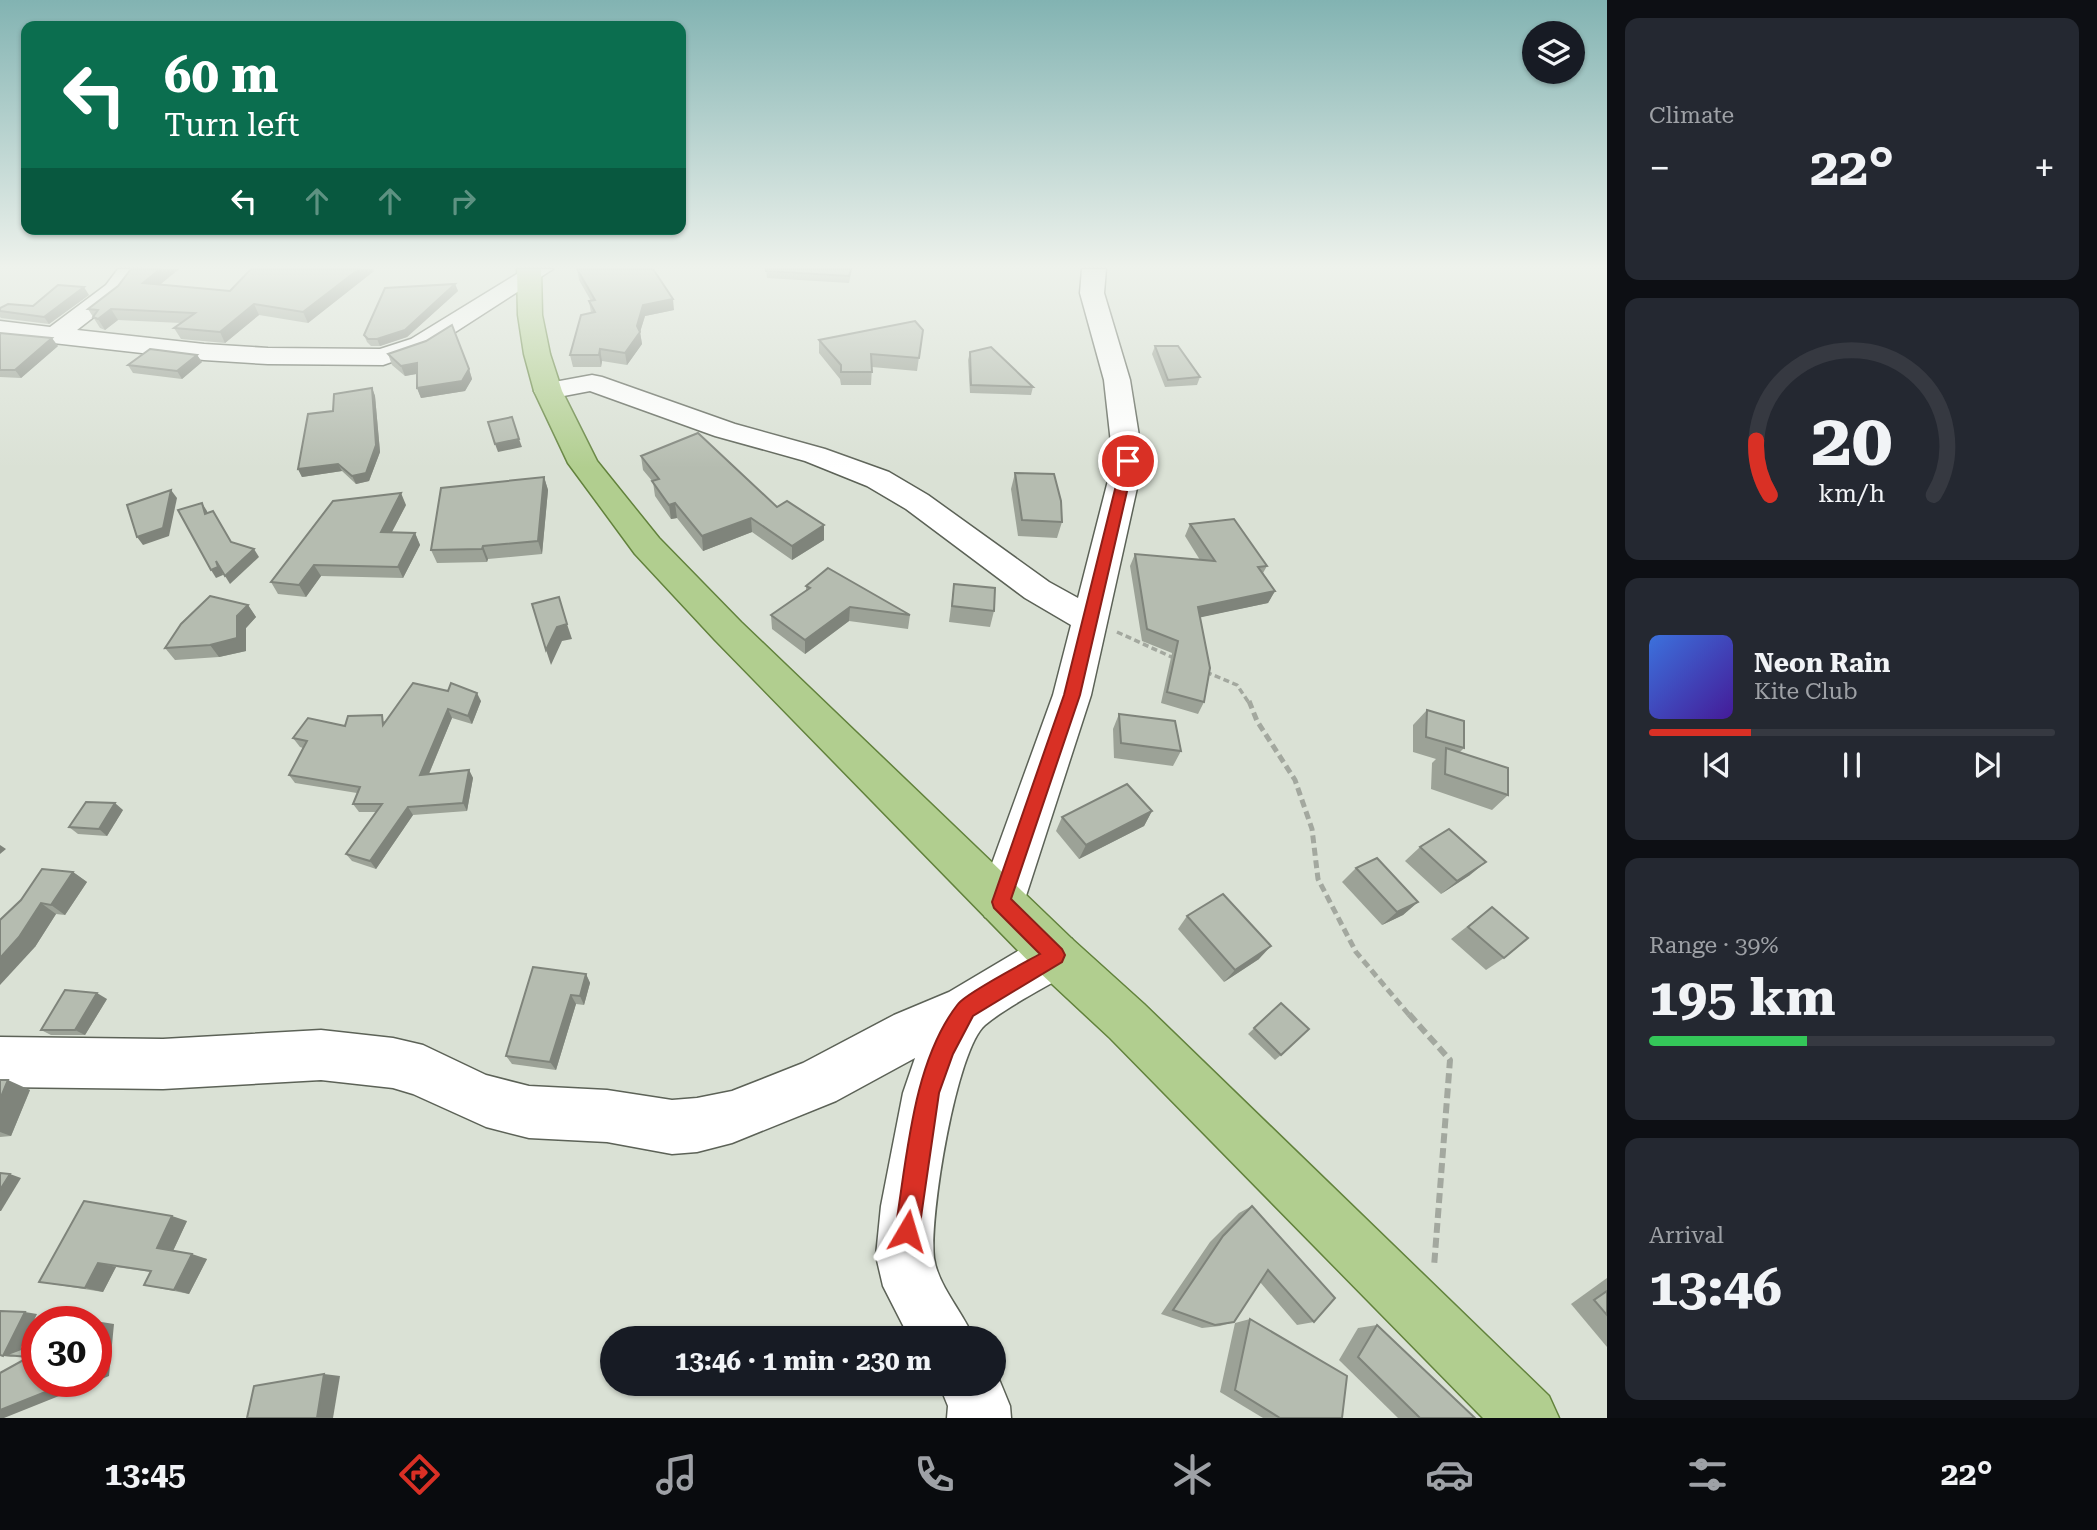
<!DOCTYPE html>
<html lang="en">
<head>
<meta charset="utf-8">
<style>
	:root { --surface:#171b24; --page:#242831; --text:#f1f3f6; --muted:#9ea1a6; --line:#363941; --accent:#d93025 }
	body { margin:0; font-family:"Roboto Serif",serif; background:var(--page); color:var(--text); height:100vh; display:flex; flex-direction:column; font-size:26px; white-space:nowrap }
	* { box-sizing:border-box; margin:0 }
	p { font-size:23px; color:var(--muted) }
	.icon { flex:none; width:38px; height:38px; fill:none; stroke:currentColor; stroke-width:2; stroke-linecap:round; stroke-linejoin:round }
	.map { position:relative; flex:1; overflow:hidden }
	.sheet { display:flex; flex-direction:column; gap:18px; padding:18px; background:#0d0f14; width:490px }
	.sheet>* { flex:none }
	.hud { position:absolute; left:21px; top:21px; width:665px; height:214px; border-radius:14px; box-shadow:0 2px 5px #0004; background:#0b6e4f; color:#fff; overflow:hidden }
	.buttons { position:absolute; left:1522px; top:21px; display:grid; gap:14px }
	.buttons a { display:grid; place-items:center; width:63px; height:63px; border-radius:50%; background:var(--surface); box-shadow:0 2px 5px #0004; font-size:35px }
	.speed { position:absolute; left:21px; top:1306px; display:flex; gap:14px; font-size:35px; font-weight:700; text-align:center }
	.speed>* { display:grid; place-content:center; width:91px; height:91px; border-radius:50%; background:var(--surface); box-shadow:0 2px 5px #0004; line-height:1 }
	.speed .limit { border:10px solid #d22; background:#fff; color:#111 }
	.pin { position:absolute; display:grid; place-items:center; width:60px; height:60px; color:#fff; margin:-30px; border:4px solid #fff; border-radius:50%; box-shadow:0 2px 7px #0007 }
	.me { position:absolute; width:77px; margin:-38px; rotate:7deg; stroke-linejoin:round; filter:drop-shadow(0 0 5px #0008) }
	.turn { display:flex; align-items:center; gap:24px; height:147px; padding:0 28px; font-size:32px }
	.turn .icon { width:91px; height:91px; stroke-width:2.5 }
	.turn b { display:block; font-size:49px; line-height:60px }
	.lanes { display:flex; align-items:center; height:66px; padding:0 28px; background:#0003; justify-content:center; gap:35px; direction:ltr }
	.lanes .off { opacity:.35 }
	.big { font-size:52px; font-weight:700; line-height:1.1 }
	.sheet .tile { flex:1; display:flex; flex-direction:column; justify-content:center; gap:10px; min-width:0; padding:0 24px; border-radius:14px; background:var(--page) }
	.sheet .dial { align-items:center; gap:0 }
	.dial svg { height:182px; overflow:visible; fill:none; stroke:var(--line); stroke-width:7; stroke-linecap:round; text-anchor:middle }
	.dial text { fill:var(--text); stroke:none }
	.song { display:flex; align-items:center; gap:21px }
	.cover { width:84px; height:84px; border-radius:10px; background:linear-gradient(135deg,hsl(220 70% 55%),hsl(260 70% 35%)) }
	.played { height:7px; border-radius:4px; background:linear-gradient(90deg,var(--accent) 25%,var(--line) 25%) }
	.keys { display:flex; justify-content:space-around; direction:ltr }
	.heat { display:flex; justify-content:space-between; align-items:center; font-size:38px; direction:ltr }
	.charge { height:10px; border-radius:5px; background:linear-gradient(90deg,#34c759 39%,var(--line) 0) }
	.trip { position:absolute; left:600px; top:1326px; width:406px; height:70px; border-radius:35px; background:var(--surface); box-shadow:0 2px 5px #0004; font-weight:700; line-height:70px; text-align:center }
	.dock { display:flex; height:112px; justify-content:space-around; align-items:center; background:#090b0e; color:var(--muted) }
	.dock .icon { width:49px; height:49px }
	.dock .current { color:var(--accent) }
	.dock b { font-size:32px; color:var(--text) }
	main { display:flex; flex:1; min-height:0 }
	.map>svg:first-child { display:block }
</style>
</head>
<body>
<main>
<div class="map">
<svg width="1607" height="1418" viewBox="0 0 1607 1418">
	<rect width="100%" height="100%" fill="#dae1d5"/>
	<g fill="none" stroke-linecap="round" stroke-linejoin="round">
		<g stroke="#5c6257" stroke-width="3">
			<g id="minor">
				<path d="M118 269H142L122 295 77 330 204 344 268 348 380 349 411 339 525 269H553L429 349 383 365 268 364 204 360 0 337V321L50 327 106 285Z"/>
				<path d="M1082 269H1106L1104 293 1130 380 1143 461 1091 695 1024 902 1017 917 1001 923 985 917 978 902 1053 695 1071 625 1025 598 906 509 867 486 805 461 715 436 590 391 548 399 538 397 534 391 538 385 592 375 602 377 735 424 825 449 889 472 928 495 1049 582 1078 598 1113 461 1104 380 1080 293Z"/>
				<path d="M1055 933 1072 939 1079 955 1072 971C1045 988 1009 1005 985 1025 956 1050 929 1218 934 1258 938 1286 963 1312 974 1339H910L883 1286 876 1256 881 1206 903 1093 915 1058 836 1101 732 1143 697 1152 672 1154 607 1142 529 1138 486 1127 413 1094 393 1088 321 1080 163 1089 0 1087V1037L163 1039 321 1030 393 1038 423 1045 486 1075 529 1086 607 1090 672 1100 697 1098 732 1091 803 1063 894 1015 949 992 1038 939Z"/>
				<path d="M994 1367 1010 1406 1011 1418H947L948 1406 939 1384H994Z"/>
			</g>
		</g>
		<g stroke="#62823c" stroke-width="3">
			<path id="major" d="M517 269H541L542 315 550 354 562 391 597 461 659 538 741 622 1072 939 1144 1004 1549 1396 1559 1418H1483L1110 1038 1038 971 715 640 635 554 568 463 534 391 524 354 518 315Z"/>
		</g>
		<g stroke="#a3a89f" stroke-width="3.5" stroke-dasharray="6 3.5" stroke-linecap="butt">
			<path d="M1117 632 1176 659"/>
			<path d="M1206 672 1237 685 1249 703"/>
		</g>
		<path stroke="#a3a89f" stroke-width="5" stroke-dasharray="8 4.5" stroke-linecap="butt" d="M1249 701 1257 721 1295 780 1312 829 1318 879 1356 952 1410 1016"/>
		<path stroke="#a3a89f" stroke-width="6" stroke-dasharray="10 5" stroke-linecap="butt" d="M1409 1014 1450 1060 1434 1267"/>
		<use href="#minor" fill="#fff" fill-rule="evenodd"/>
		<use href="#major" fill="#b1ce8f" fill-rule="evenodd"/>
	</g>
	<g fill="#9ca297">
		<path d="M251 269H373L374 271 308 323 259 315 225 343 181 339 174 328 181 323 118 320 105 330 100 328 88 309 160 285 230 291Z"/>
		<path d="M577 269 674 310 645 316 640 332 642 344 627 365 602 361 601 367H573L570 355 591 313 589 301H591L579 280Z"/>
		<path d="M766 269H852L849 283 767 278Z"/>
		<path d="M455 284 458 291 407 337 380 346H371L367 342 364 335Z"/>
		<path d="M89 295 49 324 1 318 0 317V308L33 306Z"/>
		<path d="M923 330 917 371 872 367 871 385H841L840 379 819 353V340Z"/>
		<path d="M0 333 58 346 21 378 0 377Z"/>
		<path d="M426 341 469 369 472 379 465 391 421 398 417 388V374L405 376 392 365 388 354Z"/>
		<path d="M1155 346 1200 377 1197 385 1165 387 1152 354Z"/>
		<path d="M970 352 1033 387 1031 395 970 393 968 360Z"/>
		<path d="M197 355 202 362 182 379 133 373 128 365Z"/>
		<path d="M372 388 375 396 380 452 369 481 356 484 342 471 302 477 298 469 333 411Z"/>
		<path d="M641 456 824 525V540L792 560 752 532 703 551 677 518 671 519 655 496 653 482 643 470Z"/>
		<path d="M1015 473 1062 522 1057 538 1018 536 1011 489Z"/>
		<path d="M544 477 548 490 542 554 488 559 487 562 437 563 431 550Z"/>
		<path d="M406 505 392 532 415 533 420 545 403 578 321 576 306 597 278 594 271 582Z"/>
		<path d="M1190 524 1267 566 1263 573 1275 591 1268 603 1200 617 1204 702 1198 714 1161 703 1172 653 1142 641 1130 566 1135 554 1200 560 1185 536Z"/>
		<path d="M954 584 994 611 990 627 949 622Z"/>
		<path d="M806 586 910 615 908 629 849 621 805 654 772 629 771 615 806 591Z"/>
		<path d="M248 605 256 617 246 628V651L219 657 175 660 165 648Z"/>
		<path d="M448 691 481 701 472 724 452 718 429 774 469 770 473 778 467 811 413 815 376 869 352 861 346 854 377 812H359L353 804 357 793 295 783 289 775 303 748 300 747 293 738 345 726 386 721Z"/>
		<path d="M1427 710 1464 748 1460 752 1508 795 1492 810 1431 789 1432 763 1436 759 1413 752V725Z"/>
		<path d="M1119 714 1181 751 1173 766 1114 758 1113 729Z"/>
		<path d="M123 810 107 836 78 834 69 827Z"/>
		<path d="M1152 811 1144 826 1079 859 1056 831 1062 817Z"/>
		<path d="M1420 847 1470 875 1441 894 1405 861Z"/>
		<path d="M1356 868 1418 902 1403 915 1382 925 1342 882Z"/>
		<path d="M73 872 87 882 65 915 56 914 35 947 0 920Z"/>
		<path d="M1492 907 1504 958 1486 970 1451 939Z"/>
		<path d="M1187 916 1259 959 1224 982 1178 929Z"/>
		<path d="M586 974 590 983 584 1005 576 1004 556 1070 512 1064 506 1056Z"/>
		<path d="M107 999 85 1035H51L41 1030Z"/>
		<path d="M1281 1003V1055L1275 1060 1248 1034Z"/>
		<path d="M0 1080 30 1090 11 1136 0 1137Z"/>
		<path d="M1252 1206 1314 1322 1297 1325 1260 1282 1234 1322 1220 1326 1202 1328 1161 1314 1210 1242 1239 1213Z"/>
		<path d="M187 1221 173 1251 207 1259 189 1294 144 1285 151 1272 116 1267 103 1292 39 1282Z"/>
		<path d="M1607 1278V1347L1571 1304Z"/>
		<path d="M1250 1319 1342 1418H1263L1220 1392 1235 1323Z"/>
		<path d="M1377 1325 1475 1418H1398L1339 1360 1358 1328Z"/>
	</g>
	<g fill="#7f847b">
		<path d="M160 269H179L149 294 143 283Z"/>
		<path d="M359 269H373L374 271 308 323 303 312Z"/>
		<path d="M455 284 458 291 407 337 380 346 377 339Z"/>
		<path d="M84 287 89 295 49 324 44 317Z"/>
		<path d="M673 299 674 310 645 316 640 332 642 344 627 365 625 353 637 326 643 305Z"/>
		<path d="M254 304 259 315 225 343 220 332Z"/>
		<path d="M111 309 118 320 105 330 98 319Z"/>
		<path d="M52 338 58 346 21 378 15 370Z"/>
		<path d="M600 349 602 361 601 367 599 355Z"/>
		<path d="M197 355 202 362 182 379 177 371Z"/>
		<path d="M417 363 421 373 405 376 401 366Z"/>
		<path d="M469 369 472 379 465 391 421 398 417 388Z"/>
		<path d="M372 388 375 396 380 452 369 481 356 484 352 476Z"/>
		<path d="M519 439 522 447 498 452 495 444Z"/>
		<path d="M338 464 342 471 302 477 298 469Z"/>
		<path d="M544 477 548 490 542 554 538 541Z"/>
		<path d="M171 490 177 498 169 536 143 545 137 537Z"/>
		<path d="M401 493 406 505 386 543 381 532Z"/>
		<path d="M202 503 207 511 210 522 205 514Z"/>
		<path d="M675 503 677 518 671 519 669 505Z"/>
		<path d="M751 518 752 532 703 551 702 536Z"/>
		<path d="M824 525V540L792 560V546Z"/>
		<path d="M415 533 420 545 403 578 398 567Z"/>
		<path d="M483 546 488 559 487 562 482 549Z"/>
		<path d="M254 549 259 557 230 584 225 576Z"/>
		<path d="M216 561 222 569 223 575 216 578 211 570Z"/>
		<path d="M314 565 321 576 306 597 299 585Z"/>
		<path d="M1275 591 1268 603 1193 619 1198 607Z"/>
		<path d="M248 605 256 617 246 628V651L219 657 210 645Z"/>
		<path d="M850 607 849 621 805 654V640Z"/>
		<path d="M567 624 572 639 562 641 551 665 546 650 557 627Z"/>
		<path d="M477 693 481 701 472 724 468 716Z"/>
		<path d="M448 709 452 718 425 783 420 775Z"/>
		<path d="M469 770 473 778 467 811 463 803Z"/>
		<path d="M115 803 123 810 107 836 99 829Z"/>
		<path d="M408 807 413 815 376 869 370 861Z"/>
		<path d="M1152 811 1144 826 1079 859 1086 845Z"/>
		<path d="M0 845 6 849 0 854Z"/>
		<path d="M1486 862 1470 875 1441 894 1457 881Z"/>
		<path d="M73 872 87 882 65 915 51 905Z"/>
		<path d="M1418 902 1403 915 1382 925 1397 912Z"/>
		<path d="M41 903 56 914 35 947 0 985V958Z"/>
		<path d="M1271 946 1259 959 1224 982 1235 970Z"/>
		<path d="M586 974 590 983 584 1005 580 996Z"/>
		<path d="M97 993 107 999 85 1035 75 1030Z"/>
		<path d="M571 995 576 1004 556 1070 550 1062Z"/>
		<path d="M8 1080 30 1090 11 1136 0 1132V1099Z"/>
		<path d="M10 1174 21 1178 1 1211H0V1190Z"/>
		<path d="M172 1216 187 1221 172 1253 157 1248Z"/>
		<path d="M192 1254 207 1259 189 1294 174 1290Z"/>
		<path d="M98 1263 116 1267 103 1292 85 1288Z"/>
		<path d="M25 1312 37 1314 17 1356 5 1355 17 1357 3 1356Z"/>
		<path d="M95 1321 114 1324 109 1376 4 1418H0V1410L73 1381H96V1321Z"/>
		<path d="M324 1374 340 1376 333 1418H317Z"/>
	</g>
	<g fill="#b5bcb0" stroke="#7f847b" stroke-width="2">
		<path d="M131 269H160L143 283 230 291 251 269H359L303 312 254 304 220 332 174 328 195 313 111 309 98 319 93 317 98 310 88 309 118 286Z"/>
		<path d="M577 269H653L673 299 643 305 637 326 640 332 625 353 600 349 599 355H570L581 315 595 312 589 301 595 300Z"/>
		<path d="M766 269H851L849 276 766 271Z"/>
		<path d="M455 284 405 330 377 339H368L364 335 385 288Z"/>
		<path d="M58 285 84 287 44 317 0 311V308L8 304 33 306Z"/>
		<path d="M915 321 923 330 919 358 871 354 872 372H841V365L819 340Z"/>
		<path d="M452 325 469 369 462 381 417 388V363L401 366 388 354 426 341Z"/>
		<path d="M0 333 52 338 15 370H0Z"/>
		<path d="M1155 346H1178L1200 377 1168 380Z"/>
		<path d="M991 347 1033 387 971 385 970 352Z"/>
		<path d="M150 349 197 355 177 371 128 365Z"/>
		<path d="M372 388 376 445 366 473 352 476 338 464 298 469 308 414 333 411 334 394Z"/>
		<path d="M512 417 519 439 495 444 488 422Z"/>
		<path d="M698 433 777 507 787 501 824 525 792 546 751 518 702 536 675 503 669 505 652 481 659 479 641 456Z"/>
		<path d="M1015 473 1054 474 1061 501 1062 522 1022 520Z"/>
		<path d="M544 477 538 541 483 546 482 549 431 550 441 488Z"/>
		<path d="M171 490 163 528 137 537 127 505Z"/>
		<path d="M401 493 381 532 415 533 398 567 314 565 299 585 271 582 333 501Z"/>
		<path d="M202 503 205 514 213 511 231 542 254 549 225 576 216 561 218 567 211 570 178 510Z"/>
		<path d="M1234 519 1267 566 1258 567 1275 591 1198 607 1210 668 1204 702 1167 692 1178 641 1147 629 1135 554 1215 561 1190 524Z"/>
		<path d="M828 568 910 615 850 607 805 640 771 615 810 588 806 586Z"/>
		<path d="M954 584 995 588 994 611 952 606Z"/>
		<path d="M210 596 248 605 237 616V638L210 645 165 648 181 624Z"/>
		<path d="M559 597 567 624 557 627 546 650 532 604Z"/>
		<path d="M413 683 448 691 451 683 477 693 468 716 448 709 420 775 469 770 463 803 408 807 370 861 346 854 382 804H353L360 787 289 775 307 741 293 738 308 718 345 726 348 716 382 715 383 725Z"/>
		<path d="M1427 710 1464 721V748L1426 737Z"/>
		<path d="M1119 714 1175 721 1181 751 1121 743Z"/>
		<path d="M1446 748 1508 768V795L1445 774Z"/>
		<path d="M1127 784 1152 811 1086 845 1062 817Z"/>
		<path d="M86 802 115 803 99 829 69 827Z"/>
		<path d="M1449 829 1486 862 1457 881 1420 847Z"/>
		<path d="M1377 858 1418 902 1397 912 1356 868Z"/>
		<path d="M42 869 73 872 51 905 41 903 19 937 0 958V920L21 900Z"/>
		<path d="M1223 894 1271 946 1235 970 1187 916Z"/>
		<path d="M1492 907 1528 938 1504 958 1468 927Z"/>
		<path d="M533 967 586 974 580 996 571 995 550 1062 506 1056Z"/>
		<path d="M65 990 97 993 75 1030H41Z"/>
		<path d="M1281 1003 1309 1029 1281 1055 1254 1028Z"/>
		<path d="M0 1080H8L0 1099Z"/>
		<path d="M0 1173 10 1174 0 1190Z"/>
		<path d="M84 1201 172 1216 157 1248 192 1254 174 1290 144 1285 151 1271 98 1263 85 1288 39 1282Z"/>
		<path d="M1252 1206 1335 1298 1314 1322 1268 1270 1234 1322 1215 1325 1173 1310 1223 1236Z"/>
		<path d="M1607 1291V1315L1594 1300Z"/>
		<path d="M0 1311 25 1312 3 1356 0 1355Z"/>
		<path d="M1250 1319 1347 1376 1342 1418H1280L1235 1390Z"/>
		<path d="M1377 1325 1475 1418H1420L1358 1357Z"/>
		<path d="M37 1343V1381H73L0 1410V1373L29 1357 5 1355Z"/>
		<path d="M324 1374 317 1418H247L254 1386Z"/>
	</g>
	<linearGradient id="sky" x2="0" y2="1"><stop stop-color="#82b3b2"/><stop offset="0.57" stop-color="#eef2ec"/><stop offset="1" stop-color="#eef2ec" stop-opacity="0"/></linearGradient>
	<rect width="1607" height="468" fill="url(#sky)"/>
	<path fill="#d93025" stroke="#8d1f18" stroke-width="2" d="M1128 457 1134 461 1080 695 1011 899 1062 949 1065 955 1062 962 973 1016 953 1054 939 1093 919 1231 916 1239 907 1243 899 1239 895 1231C907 1160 912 1063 958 1004 966 993 1024 963 1040 954L994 908 992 902 1064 695 1122 461Z"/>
</svg>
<div class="buttons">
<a><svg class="icon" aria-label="layers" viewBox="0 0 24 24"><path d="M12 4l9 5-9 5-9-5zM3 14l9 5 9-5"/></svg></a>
</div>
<div class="speed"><div class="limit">30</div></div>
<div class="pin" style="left:1128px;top:461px;background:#d93025"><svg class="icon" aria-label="arrive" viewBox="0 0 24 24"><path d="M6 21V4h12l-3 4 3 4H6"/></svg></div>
<svg class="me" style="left:907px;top:1231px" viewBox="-20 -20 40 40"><path d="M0-17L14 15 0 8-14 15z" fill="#d93025" stroke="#fff" stroke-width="4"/></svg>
<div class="trip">13:46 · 1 min · 230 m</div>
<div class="hud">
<div class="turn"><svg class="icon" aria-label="left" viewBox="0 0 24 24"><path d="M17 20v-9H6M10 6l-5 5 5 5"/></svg><div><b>60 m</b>Turn left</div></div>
<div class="lanes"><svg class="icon" aria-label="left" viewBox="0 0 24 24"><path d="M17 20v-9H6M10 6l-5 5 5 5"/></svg><svg class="icon off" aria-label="ahead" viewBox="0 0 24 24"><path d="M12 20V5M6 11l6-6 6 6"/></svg><svg class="icon off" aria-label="ahead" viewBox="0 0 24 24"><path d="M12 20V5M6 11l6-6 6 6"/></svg><svg class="icon off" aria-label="right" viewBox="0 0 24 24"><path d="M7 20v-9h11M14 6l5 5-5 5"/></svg></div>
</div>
</div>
<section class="sheet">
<div class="tile"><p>Climate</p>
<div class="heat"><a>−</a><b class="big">22°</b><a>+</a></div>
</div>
<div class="tile dial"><svg viewBox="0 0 100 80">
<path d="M14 69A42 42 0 1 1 86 69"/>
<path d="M14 69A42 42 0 0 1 8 45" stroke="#d93025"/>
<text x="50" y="56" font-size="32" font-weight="700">20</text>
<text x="50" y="72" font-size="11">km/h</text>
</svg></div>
<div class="tile">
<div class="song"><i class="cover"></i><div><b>Neon Rain</b><p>Kite Club</p></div></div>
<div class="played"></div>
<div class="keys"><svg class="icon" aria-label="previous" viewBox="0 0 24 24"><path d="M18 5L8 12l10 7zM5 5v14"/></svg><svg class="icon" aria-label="pause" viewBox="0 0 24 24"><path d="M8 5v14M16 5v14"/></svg><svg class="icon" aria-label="next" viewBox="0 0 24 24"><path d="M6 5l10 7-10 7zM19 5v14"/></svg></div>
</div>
<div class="tile"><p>Range · 39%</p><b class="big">195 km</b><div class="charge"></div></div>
<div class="tile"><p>Arrival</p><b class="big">13:46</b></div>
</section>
</main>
<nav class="dock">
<b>13:45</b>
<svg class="icon current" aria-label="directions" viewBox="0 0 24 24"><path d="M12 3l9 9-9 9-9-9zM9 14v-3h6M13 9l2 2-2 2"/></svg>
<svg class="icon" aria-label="music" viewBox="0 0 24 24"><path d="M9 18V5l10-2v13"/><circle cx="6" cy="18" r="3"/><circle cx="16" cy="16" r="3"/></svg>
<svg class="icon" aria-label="phone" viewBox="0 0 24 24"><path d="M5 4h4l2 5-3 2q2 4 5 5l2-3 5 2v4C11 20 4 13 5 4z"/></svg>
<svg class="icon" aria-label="climate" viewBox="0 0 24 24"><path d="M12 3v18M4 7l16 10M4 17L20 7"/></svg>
<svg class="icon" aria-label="car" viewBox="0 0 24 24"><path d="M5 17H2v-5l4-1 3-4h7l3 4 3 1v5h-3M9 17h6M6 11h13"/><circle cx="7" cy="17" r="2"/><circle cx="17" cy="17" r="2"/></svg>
<svg class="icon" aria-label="filters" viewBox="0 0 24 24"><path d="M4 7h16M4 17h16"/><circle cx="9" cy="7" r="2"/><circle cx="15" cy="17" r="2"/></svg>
<b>22°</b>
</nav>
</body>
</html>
